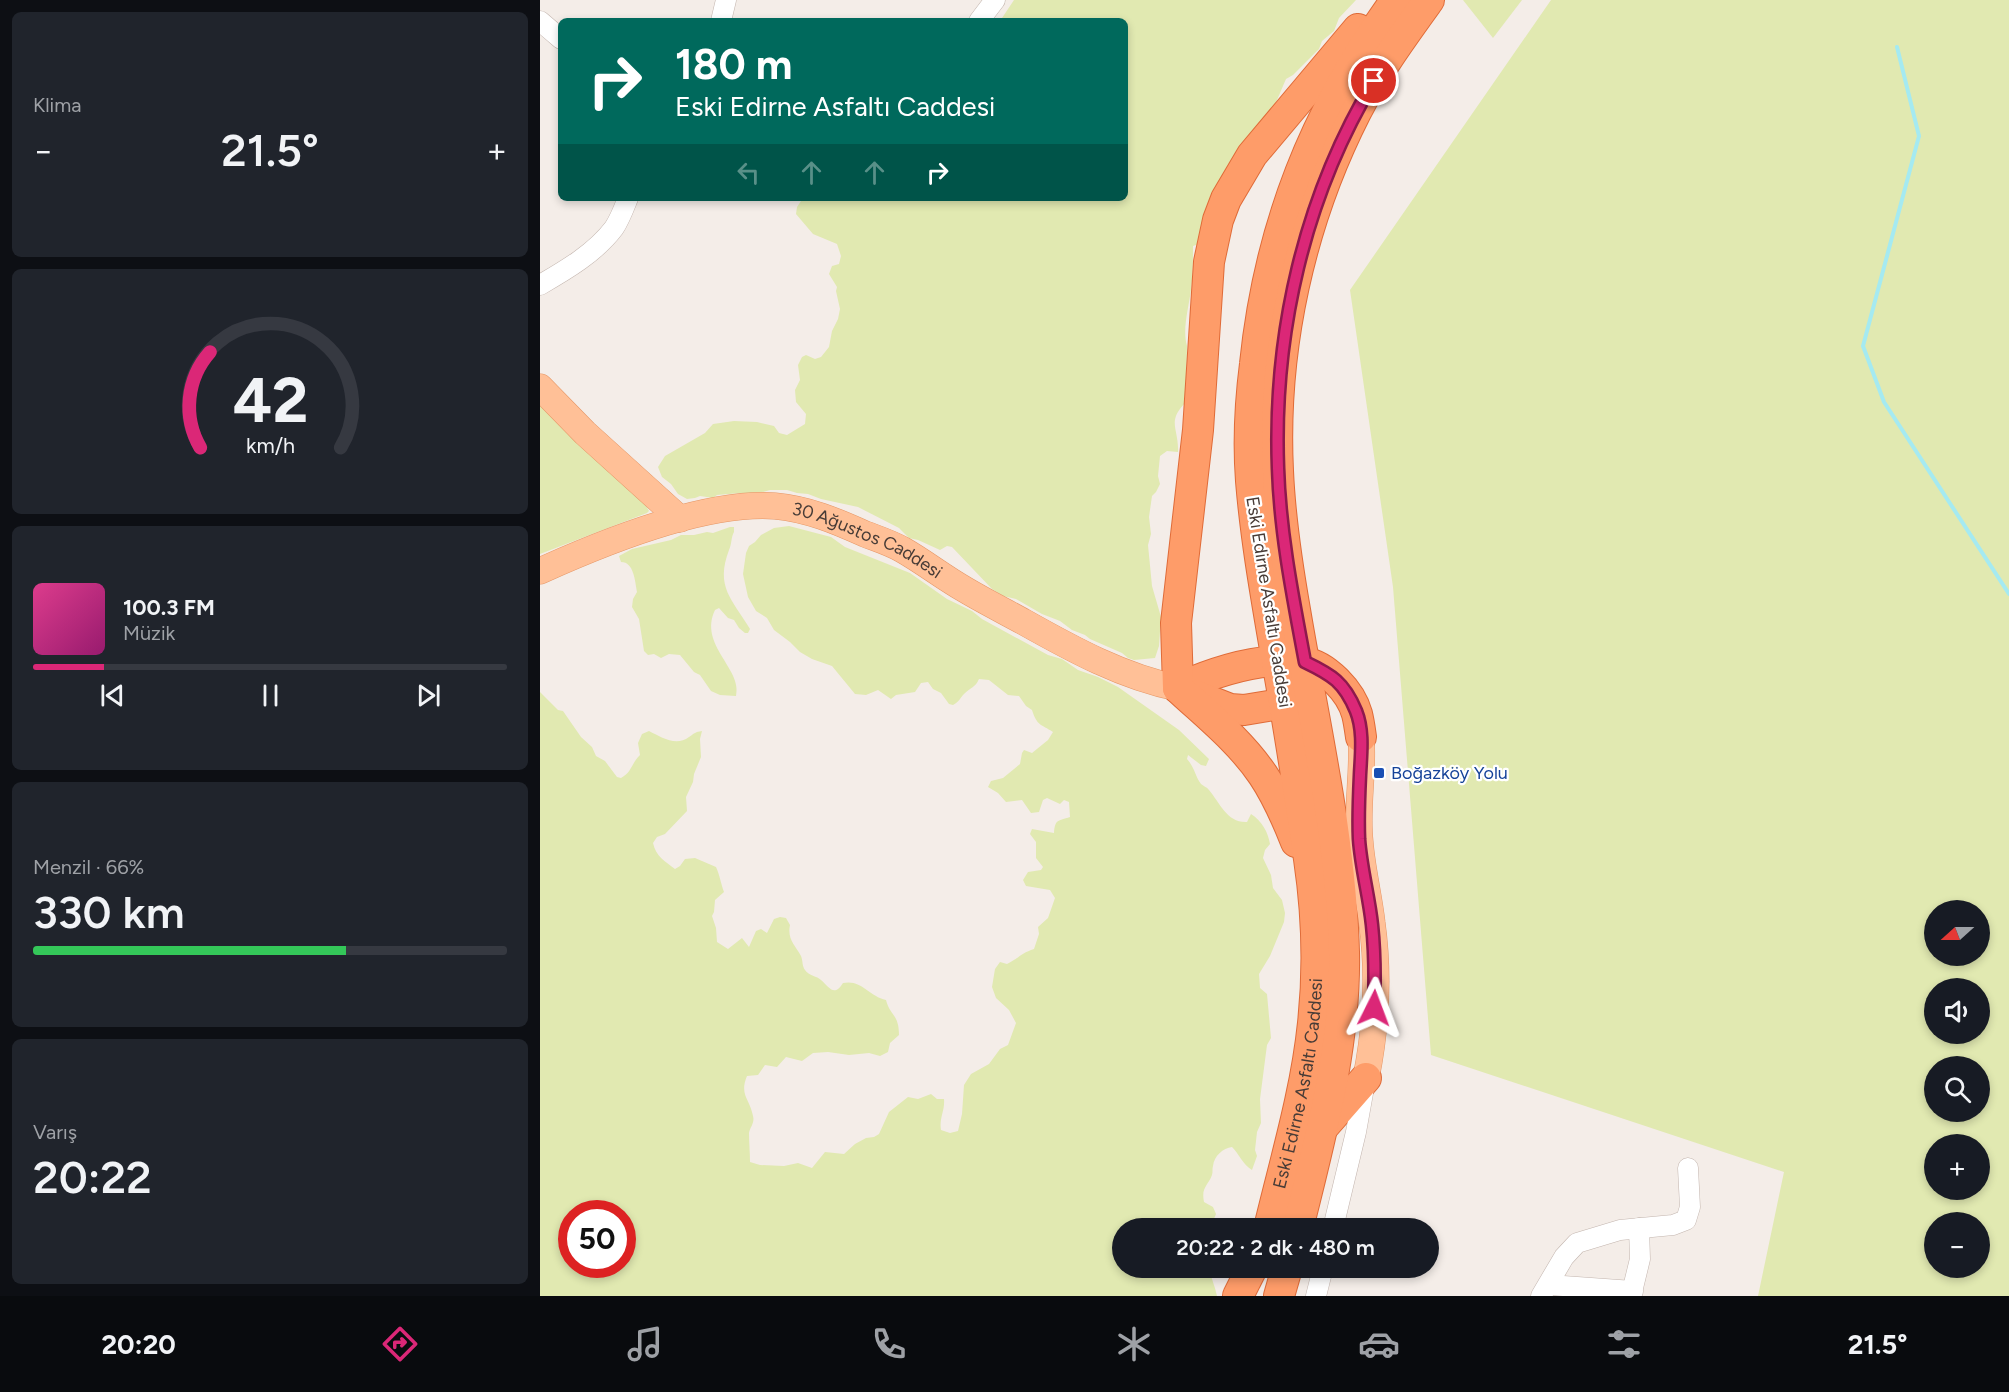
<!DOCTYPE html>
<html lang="tr">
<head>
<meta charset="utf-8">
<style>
	:root { --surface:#171b24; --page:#20242c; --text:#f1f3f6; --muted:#9ea1a6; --line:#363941; --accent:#db2777 }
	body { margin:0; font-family:Figtree,sans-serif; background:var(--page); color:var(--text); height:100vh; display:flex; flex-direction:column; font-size:22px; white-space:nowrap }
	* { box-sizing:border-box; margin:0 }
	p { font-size:20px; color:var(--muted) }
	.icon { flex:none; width:33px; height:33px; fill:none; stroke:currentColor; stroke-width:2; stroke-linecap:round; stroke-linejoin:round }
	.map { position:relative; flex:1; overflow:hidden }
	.drawer { display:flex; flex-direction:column; gap:12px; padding:12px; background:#0d0f14; width:540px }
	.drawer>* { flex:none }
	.hud { position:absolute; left:18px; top:18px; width:570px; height:183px; border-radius:9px; box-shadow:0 3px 9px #0003; background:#00695c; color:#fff; overflow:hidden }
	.needle { width:39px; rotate:249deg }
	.buttons { position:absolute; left:1384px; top:900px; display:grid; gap:12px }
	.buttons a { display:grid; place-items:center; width:66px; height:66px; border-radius:50%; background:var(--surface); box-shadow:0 3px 9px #0003; font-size:30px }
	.speed { position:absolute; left:18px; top:1200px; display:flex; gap:12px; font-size:30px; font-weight:700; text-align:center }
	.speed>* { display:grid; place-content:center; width:78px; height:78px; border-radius:50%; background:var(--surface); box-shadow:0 3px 9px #0003; line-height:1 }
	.speed .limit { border:9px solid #d22; background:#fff; color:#111 }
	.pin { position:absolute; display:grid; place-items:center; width:51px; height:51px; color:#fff; margin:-26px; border:3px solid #fff; border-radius:50%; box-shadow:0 2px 6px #0007 }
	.me { position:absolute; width:66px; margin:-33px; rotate:3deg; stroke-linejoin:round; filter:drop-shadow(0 0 4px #0008) }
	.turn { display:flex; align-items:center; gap:21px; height:126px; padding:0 18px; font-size:27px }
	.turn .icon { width:78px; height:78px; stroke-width:2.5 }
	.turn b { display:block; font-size:42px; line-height:51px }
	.lanes { display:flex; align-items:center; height:57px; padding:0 18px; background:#0003; justify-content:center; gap:30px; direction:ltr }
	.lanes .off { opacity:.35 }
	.big { font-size:45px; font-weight:600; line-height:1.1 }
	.drawer .card { flex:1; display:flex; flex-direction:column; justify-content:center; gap:9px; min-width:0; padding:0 21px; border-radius:9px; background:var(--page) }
	.drawer .dial { align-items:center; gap:0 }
	.dial svg { height:156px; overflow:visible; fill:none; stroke:var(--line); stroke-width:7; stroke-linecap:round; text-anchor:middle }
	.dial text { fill:var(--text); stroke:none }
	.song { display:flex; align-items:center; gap:18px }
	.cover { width:72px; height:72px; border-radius:9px; background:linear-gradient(135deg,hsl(330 70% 55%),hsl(320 70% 35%)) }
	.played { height:6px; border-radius:3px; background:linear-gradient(90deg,var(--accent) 15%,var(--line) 15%) }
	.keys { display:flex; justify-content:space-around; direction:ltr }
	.heat { display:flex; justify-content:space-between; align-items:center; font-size:33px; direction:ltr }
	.charge { height:9px; border-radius:4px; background:linear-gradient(90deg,#34c759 66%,var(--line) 0) }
	.trip { position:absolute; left:572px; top:1218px; width:327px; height:60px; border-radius:30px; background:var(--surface); box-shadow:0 3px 9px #0003; font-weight:600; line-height:60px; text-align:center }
	.menu { display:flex; height:96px; justify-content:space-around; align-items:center; background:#090b0e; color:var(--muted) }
	.menu .icon { width:42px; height:42px }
	.menu .current { color:var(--accent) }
	.menu b { font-size:27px; color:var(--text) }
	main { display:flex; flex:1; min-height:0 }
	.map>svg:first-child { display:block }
</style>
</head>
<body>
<main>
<section class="drawer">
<div class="card"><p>Klima</p>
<div class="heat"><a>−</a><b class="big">21.5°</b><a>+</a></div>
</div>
<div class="card dial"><svg viewBox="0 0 100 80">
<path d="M14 69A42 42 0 1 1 86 69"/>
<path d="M14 69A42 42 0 0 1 19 20" stroke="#db2777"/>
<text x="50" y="56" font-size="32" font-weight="700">42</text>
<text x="50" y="72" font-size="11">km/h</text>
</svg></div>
<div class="card">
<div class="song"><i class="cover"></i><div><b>100.3 FM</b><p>Müzik</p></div></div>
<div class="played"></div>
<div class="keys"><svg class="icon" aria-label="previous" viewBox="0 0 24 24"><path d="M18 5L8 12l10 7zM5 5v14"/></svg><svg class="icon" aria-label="pause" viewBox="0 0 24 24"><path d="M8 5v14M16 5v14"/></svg><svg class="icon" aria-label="next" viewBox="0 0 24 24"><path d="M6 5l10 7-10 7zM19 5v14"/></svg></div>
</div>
<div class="card"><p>Menzil · 66%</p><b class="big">330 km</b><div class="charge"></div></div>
<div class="card"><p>Varış</p><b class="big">20:22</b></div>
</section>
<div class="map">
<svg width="1469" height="1296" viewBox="0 0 1469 1296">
	<rect width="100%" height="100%" fill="#f4ede8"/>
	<g fill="#e1e9b1" fill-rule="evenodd">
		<path d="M474 0H816L799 18 794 31 782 41 779 49 753 75 746 79 731 114 659 244 653 246C653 259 653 276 651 289 649 307 642 329 647 346L646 402C626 422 639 428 638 452L627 451 620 456 618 476 620 484 616 492 612 496 609 517 611 534 608 545 612 586 621 617 619 646 615 658 594 660 588 658 582 653 550 639 545 635 532 630 520 621 502 614 476 599 463 596 452 589 412 547 407 546 400 550 378 540 369 538 359 528 318 507 281 499 268 494 257 493 247 490H230L215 494 200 493 177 495 173 498 160 496 155 498 147 499 138 494 131 484 122 477 118 467 125 456 165 433 173 424 194 421 217 422 234 426 239 433 247 435 265 424 266 414 256 402 255 390 260 380 258 365 262 357 266 355 275 359 281 357 289 347 292 331 298 319 300 309 296 291 297 287 289 274 292 266 299 264 301 256 297 244 273 234 256 214 257 207 263 198H585V21H460Z"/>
		<path d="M923 0H982L953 38Z"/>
		<path d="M1011 0H1469V1296H1218L1244 1172 891 1055 853 587 810 290ZM1440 910V956H1395V910ZM1440 988V1034H1395V988ZM1440 1066V1112H1395V1066ZM1440 1144V1190H1395V1144ZM1395 1222H1440V1268H1395Z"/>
		<path d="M0 404 102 499 109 511 107 513 0 554Z"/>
		<path d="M249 526 291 537 305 547 370 573 407 599 432 611 442 619 508 655 522 659 538 670 558 677 578 687 639 730 669 759 666 766 661 765 648 755 647 759C655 768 655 776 661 784 663 786 667 787 669 790 680 803 687 823 707 822L711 814C722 821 728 832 730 844L725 850 723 858 731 875 733 888 742 900 745 913 744 922 730 956 719 974 720 988 727 994 731 1038 727 1045 720 1099 721 1123 717 1132 715 1150 717 1156 712 1170C703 1165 699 1154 692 1147 683 1148 674 1156 673 1166 672 1169 673 1172 672 1175 668 1186 661 1187 664 1202L673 1207 676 1214 670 1228H582V1268H669C671 1278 675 1286 677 1296H0V692L18 710 23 711 41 737 52 747 56 756 65 761 77 777 81 778C92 772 91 764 100 755L98 743 102 734 109 731C121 737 136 747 149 737 155 733 155 732 162 731L160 739 161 757 154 774 153 782 146 797 147 811 125 834 117 837 113 843C116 857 125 861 135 869L140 866 145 859 155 858 176 867C180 876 181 884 184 892L175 900 174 912 172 916 176 928 177 942 188 949 202 938 209 947 216 931 221 929 227 933 234 919 240 917 246 918 250 925C247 939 255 945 261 956 263 961 262 966 265 970 269 976 277 976 281 980 290 988 294 997 303 983 321 979 329 996 346 1000 350 1016 359 1014 359 1035L350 1043 348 1052 340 1056 329 1053 309 1055 288 1052 273 1053 262 1061 246 1057 237 1067 225 1065 218 1075 207 1076C199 1095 210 1099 213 1116 215 1123 210 1127 209 1133 209 1142 210 1153 210 1162L220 1165 244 1166 258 1163 272 1168 285 1152 304 1154 315 1144 326 1138 334 1137 339 1134 349 1112 368 1097 378 1099 391 1094 397 1099H404C405 1111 399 1118 401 1130L410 1133 418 1131 422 1114 424 1085 431 1074 449 1064 460 1049 468 1045 476 1023 469 1010 456 998 452 987 455 969 460 962 467 964C478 959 481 953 494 949L499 934 498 927 508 918 515 898 510 890 486 886 483 880 488 872 501 870 503 867 496 858V842L490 834 492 829 514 833C515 819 518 821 530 817L529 802 524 800 520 804 507 798 503 800 499 812 491 813 482 800 466 802 458 793 448 787 451 781 463 778 480 764 482 753 484 750 492 753 508 740 513 732C501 724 497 726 492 710L486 706 479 696 468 695 449 680 439 679C435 688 431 687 424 694 420 698 419 702 413 705L409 704 401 693 393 689 388 682 381 683 375 692 356 695 351 699 338 690 326 695 315 694 292 666 272 659 260 652 250 642 234 630 227 618 216 611 208 597 203 574 206 553 209 546 215 542 221 535 234 528ZM32 1214H82V1264H32Z"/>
		<path d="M190 527H194V532C191 537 192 543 189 550 175 587 192 599 210 629L208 633H205L199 628 194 620 188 618 179 608 175 610C158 645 203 669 196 696L180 695 171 691 160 675 154 672 140 655 129 654 121 658 114 654 108 655 104 651 99 619 92 607 93 599 97 592C95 581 94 562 81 562L79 556 92 549 131 540 141 535H154L167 532 173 533Z"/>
	</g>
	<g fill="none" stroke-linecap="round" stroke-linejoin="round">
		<path stroke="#a5eaf1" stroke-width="4" d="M1357 47 1379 136 1323 346 1344 402 1469 594"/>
		<g stroke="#c3b5ae" stroke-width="21">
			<g id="minor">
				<path d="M0 21 21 39"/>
				<path d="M181 21 186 0"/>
				<path d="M439 21 455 0"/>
				<path d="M0 285C26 270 55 253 74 228 80 219 84 208 88 198"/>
				<path d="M793 1228 816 1132 825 1082"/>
				<path d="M1009 1285 1093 1291"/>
				<path d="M776 1296 783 1268"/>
				<path d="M1001 1296 1024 1257 1037 1243 1080 1230 1133 1225 1146 1220 1150 1207 1148 1168"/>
				<path d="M1091 1296 1100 1259 1099 1228"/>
			</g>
		</g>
		<g stroke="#e59666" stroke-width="27">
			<g id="major">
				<path d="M0 387 45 433 140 519"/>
				<path id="s1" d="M0 571C64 542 165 501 235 506 268 509 296 521 325 534 338 539 351 543 363 550 384 562 403 577 424 589 444 601 464 611 484 622 532 649 583 677 638 688"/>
				<path d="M821 737C824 772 816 807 820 842 822 869 829 896 832 923 839 974 836 1028 826 1078"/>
			</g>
		</g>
		<g stroke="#df6b38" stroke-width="32">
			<g id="highway">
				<path d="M638 688C674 672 722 656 763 662 786 665 811 692 817 714 819 722 820 730 821 737"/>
				<path d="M654 695 690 709 704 710 765 700"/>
				<path d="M756 842C747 819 737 796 723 775 700 741 667 715 638 688L636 623 658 430 669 262 678 220 686 199 712 155 818 29"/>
				<path d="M784 1126 826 1078"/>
				<path id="s2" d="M729 1228C745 1161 766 1092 773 1023 779 968 777 913 769 859 759 793 749 727 737 661 727 602 716 542 711 481 708 442 710 403 715 364 729 227 775 111 856 0"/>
				<path d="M758 1228C780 1138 806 1046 804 952 801 836 774 724 755 610 747 564 740 518 738 471 732 348 760 222 816 112 836 73 863 36 889 0"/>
				<path d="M698 1296 712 1268"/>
				<path d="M739 1296 747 1268"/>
			</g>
		</g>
		<use href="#minor" stroke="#fff" stroke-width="20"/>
		<use href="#major" stroke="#ffc097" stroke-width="26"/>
		<use href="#highway" stroke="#fe9c69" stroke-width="30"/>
	</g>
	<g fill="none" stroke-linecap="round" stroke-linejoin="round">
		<g stroke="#8e194d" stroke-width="15">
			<path id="route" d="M834 1008C835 980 835 953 832 925 829 896 821 868 819 839 818 817 819 796 820 775 821 754 824 731 816 711 804 682 792 675 765 662 753 598 740 533 738 468 733 334 764 197 834 81"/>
		</g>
		<use href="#route" stroke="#db2777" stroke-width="10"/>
	</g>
	<rect fill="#1a4fb4" stroke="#fff" stroke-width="2" x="833" y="767" width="12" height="12" rx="3"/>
	<g text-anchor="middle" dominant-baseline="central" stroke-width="4.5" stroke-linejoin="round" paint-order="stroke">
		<g font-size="18" fill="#483c37" stroke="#fff">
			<text stroke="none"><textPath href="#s1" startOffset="345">30 Ağustos Caddesi</textPath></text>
			<text transform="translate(729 602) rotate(81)">Eski Edirne Asfaltı Caddesi</text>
			<text stroke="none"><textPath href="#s2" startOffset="148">Eski Edirne Asfaltı Caddesi</textPath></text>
		</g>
		<g font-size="18" fill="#164399" stroke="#fff" text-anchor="start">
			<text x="851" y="773">Boğazköy Yolu</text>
		</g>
	</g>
</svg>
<div class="buttons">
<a><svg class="needle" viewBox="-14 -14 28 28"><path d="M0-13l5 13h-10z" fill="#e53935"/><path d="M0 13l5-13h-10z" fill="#9ea1a6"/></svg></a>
<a><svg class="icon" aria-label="sound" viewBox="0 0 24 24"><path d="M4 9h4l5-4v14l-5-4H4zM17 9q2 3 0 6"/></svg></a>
<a><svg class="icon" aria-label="search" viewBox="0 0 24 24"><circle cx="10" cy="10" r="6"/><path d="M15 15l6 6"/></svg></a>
<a>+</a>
<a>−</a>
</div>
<div class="speed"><div class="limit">50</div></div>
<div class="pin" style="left:834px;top:81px;background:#d93025"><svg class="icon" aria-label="arrive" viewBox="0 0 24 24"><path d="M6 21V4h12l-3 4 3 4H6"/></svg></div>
<svg class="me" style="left:834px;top:1008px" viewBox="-20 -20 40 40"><path d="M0-17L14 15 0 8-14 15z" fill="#db2777" stroke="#fff" stroke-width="4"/></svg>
<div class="trip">20:22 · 2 dk · 480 m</div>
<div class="hud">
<div class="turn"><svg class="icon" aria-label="right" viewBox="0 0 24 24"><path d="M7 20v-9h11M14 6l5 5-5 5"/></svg><div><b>180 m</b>Eski Edirne Asfaltı Caddesi</div></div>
<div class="lanes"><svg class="icon off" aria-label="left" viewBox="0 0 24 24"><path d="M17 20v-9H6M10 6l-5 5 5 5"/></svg><svg class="icon off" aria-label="ahead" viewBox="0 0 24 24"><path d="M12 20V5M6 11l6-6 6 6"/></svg><svg class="icon off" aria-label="ahead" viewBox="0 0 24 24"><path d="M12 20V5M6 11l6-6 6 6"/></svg><svg class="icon" aria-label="right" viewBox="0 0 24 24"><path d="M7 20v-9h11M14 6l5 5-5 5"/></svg></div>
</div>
</div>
</main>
<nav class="menu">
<b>20:20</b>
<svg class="icon current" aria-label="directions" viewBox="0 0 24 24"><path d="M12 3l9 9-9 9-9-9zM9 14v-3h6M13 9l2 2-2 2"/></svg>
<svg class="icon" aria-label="music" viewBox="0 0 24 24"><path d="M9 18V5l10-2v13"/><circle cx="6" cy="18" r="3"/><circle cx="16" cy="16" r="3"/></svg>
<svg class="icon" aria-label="phone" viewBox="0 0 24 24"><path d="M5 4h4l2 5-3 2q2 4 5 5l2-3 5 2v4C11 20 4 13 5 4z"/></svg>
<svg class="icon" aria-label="climate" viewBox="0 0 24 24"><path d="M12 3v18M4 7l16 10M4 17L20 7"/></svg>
<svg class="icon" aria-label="car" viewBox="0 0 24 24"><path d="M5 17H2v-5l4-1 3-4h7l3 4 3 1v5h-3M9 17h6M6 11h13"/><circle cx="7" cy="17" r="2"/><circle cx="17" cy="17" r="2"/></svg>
<svg class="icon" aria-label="filters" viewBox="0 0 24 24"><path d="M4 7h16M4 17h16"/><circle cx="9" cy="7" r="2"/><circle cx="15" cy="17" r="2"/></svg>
<b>21.5°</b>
</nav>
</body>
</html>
